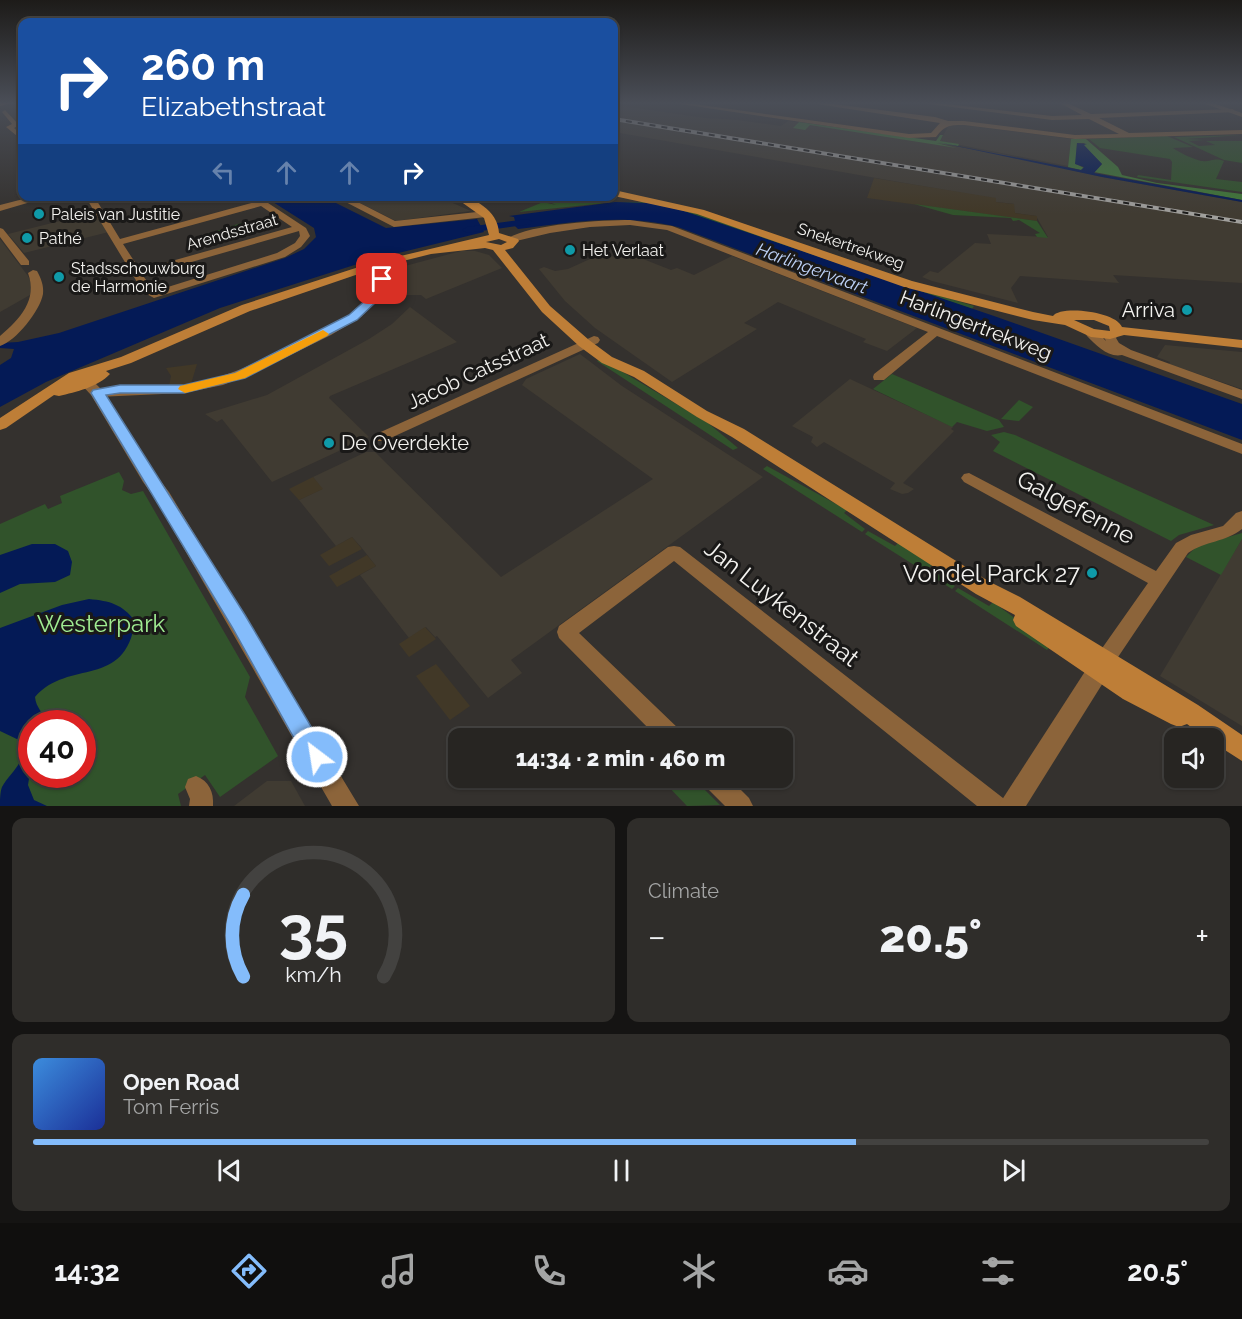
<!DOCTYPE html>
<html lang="en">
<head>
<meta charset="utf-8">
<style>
	:root { --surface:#272522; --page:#2f2d2a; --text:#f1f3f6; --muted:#a4a5a5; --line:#434240; --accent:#84bcfb }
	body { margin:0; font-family:Raleway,sans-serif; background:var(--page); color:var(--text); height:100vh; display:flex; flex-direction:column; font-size:22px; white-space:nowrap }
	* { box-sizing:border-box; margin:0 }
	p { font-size:20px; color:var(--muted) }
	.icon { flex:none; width:33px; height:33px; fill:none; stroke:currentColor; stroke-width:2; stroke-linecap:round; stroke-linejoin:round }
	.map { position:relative; height:806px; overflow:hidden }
	.panel { display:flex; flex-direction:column; gap:12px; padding:12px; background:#151413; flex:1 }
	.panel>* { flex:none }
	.guide { position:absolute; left:18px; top:18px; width:600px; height:183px; border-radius:12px; box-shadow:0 2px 4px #0004,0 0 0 2px var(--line); background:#1a4fa0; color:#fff; overflow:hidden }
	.buttons { position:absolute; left:1164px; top:728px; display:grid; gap:12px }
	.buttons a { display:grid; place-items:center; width:60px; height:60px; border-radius:12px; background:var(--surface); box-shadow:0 2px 4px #0004,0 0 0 2px var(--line); font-size:30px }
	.speed { position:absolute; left:18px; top:710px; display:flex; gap:12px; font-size:30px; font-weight:700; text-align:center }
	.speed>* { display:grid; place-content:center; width:78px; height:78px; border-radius:50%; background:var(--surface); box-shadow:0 2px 4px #0004,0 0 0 2px var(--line); line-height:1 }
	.speed .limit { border:9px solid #d22; background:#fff; color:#111 }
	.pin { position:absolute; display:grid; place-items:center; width:51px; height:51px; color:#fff; margin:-26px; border-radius:12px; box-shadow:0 3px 9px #0006 }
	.me { position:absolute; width:66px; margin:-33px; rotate:329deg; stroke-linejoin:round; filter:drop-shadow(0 0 4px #0008) }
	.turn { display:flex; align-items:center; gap:21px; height:126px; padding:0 24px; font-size:27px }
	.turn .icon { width:78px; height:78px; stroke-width:2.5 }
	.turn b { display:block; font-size:42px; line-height:51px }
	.lanes { display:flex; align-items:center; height:57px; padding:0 24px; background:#0003; justify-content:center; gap:30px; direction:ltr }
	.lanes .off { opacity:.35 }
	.big { font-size:45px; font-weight:800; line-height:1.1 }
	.panel .card { flex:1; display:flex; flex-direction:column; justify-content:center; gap:9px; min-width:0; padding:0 21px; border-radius:12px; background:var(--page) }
	.panel .dial { align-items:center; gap:0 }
	.dial svg { height:156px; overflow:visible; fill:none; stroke:var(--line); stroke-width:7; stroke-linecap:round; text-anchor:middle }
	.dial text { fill:var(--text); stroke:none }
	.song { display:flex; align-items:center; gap:18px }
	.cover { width:72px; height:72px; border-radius:9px; background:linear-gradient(135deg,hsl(210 70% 55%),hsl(230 70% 35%)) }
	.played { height:6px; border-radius:3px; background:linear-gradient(90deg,var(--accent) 70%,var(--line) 70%) }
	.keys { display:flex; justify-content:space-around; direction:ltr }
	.heat { display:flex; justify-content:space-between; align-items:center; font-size:33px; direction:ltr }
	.panel .tiles { flex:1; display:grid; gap:12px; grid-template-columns:1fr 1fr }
	.card:last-child { grid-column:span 2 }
	.trip { position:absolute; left:448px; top:728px; width:345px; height:60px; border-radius:12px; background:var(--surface); box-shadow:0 2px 4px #0004,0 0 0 2px var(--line); font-weight:800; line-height:60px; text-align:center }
	.menu { display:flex; height:96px; justify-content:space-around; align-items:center; background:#100f0e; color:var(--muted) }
	.menu .icon { width:42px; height:42px }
	.menu .on { color:var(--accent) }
	.menu b { font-size:27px; color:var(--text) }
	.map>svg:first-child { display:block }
</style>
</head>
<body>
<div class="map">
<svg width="1242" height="806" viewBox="0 0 1242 806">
	<rect width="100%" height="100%" fill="#34312e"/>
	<g fill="#403b32">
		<path d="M616 105 705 118 738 120 781 126 788 121 937 143 1002 154 1102 177 1242 202V283L1113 275 1119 283 1020 276 1011 288 1018 303 932 281 922 277 930 271 938 273 975 243 991 244 987 234 1048 237 1036 216 1014 213V204L996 202V199L614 132V106Z"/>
		<path d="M949 125H963L1071 139 1068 166 940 141Z"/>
		<path d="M348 197H439L471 211 396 221Z"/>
		<path d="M96 212 109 232 24 253 8 234Z"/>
		<path d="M0 239 28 276 33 286 30 295 0 312Z"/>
		<path d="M461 251H475L489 255 502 268 426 299 421 295H385L390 284V270Z"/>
		<path d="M601 254 620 258 633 255 671 270 677 268 694 275 732 256 917 328 887 351 863 342 866 339 778 302 744 323 757 329 672 382 595 328 565 301 539 269 544 267 555 271 568 269Z"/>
		<path d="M410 307 457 342 330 396 329 398 369 437 272 482 222 419 217 422 205 414 267 395 369 339 392 324Z"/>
		<path d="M1165 345 1242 352V389L1169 364 1170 362 1157 357Z"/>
		<path d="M580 354 622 386 763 477 511 660 522 673 488 698 437 636 435 637 426 627 409 638 360 575 376 566 361 547 352 537 336 546 299 500 322 489 313 477 366 452H375L501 577 653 479 522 385 526 379Z"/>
		<path d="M850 379 953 427 951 429 954 431 903 483 914 489 908 493 902 494 890 489 895 483 824 442 817 447 811 442 813 437 792 426Z"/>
		<path d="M1242 539V726L1160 676Z"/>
		<path d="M267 781H291L305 806H234Z"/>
	</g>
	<g fill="#413827">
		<path d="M874 178 996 198V202L1014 204 1015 213 1037 216V221L867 198Z"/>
		<path d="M197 364 191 384 169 386 171 376 166 368Z"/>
		<path d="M313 477 323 489 299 500 289 489Z"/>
		<path d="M352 537 362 549 329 566 320 555Z"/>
		<path d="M367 555 376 566 337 587 329 576Z"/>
		<path d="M425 627 436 639 409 657 399 644Z"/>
		<path d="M436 664 470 706 450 720 416 676Z"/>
	</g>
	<g fill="#31532b" fill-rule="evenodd">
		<path d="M1242 135 1186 139 1205 140 1189 141 1199 146 1215 145 1206 141H1242V163L1224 160 1174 137Z"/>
		<path d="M1167 136 1193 147 1173 148C1180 153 1193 159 1201 161 1212 162 1214 157 1224 161L1216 179 1242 182V192L1137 177 1138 175 1171 180 1172 162 1170 159 1100 148 1089 139Z"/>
		<path d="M559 197H573L589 203 644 202 686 210 899 283 974 306 972 309 664 206 615 202 519 212 543 202 556 205 547 201Z"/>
		<path d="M914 204 1037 221 1048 238 1037 237 1035 234 1040 233 1019 220 1013 221 1011 218 953 215Z"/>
		<path d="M241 223 253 231 209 243H206L201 236Z"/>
		<path d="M601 359 708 423 738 448 733 450 597 361Z"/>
		<path d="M892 374 999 420 1004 427 987 431 957 422 952 427 873 389Z"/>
		<path d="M1019 400 1033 407 1019 421 1001 419Z"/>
		<path d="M1004 432 1015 435 1214 525 1179 535 1171 541 993 451 1000 442 991 435Z"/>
		<path d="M767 466 847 510 844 513 865 529 862 532 763 469Z"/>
		<path d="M119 472 124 481 122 490 131 494 143 491 250 677 245 697 278 756 220 797 205 775 178 794 181 806H0V524L45 504 48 509 62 503 60 496ZM32 723H82V774H32Z"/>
		<path d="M868 531 895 546 899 542 933 564 929 568 955 586 952 589 865 534Z"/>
		<path d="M1242 533V539L1221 575 1186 557 1197 546Z"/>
		<path d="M958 588 989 606 993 602 1051 645 1047 650 955 591Z"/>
		<path d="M669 777H692L720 805 687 806 664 782Z"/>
	</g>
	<g fill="#407737">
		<path d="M799 122 936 141 940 135H943L940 141 959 144 958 146 936 143 957 148 810 125 805 130 793 128Z"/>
		<path d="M1071 139H1086L1118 167 1122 175 1157 183 1242 194V200L1094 172 1102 164 1083 145 1085 143H1077L1076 164 1084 168 1081 170 1068 167Z"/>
	</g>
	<g fill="#041a56">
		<path d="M937 142 1081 170 1084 167 1075 164 1077 143 1087 144 1084 145 1102 164 1094 173 1242 200V202L1102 177Z"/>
		<path d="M265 197H324L386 228 477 219 484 232 370 260 220 308 46 382 0 407V365L11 358 14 349 0 348V343L18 342 59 333 285 258 304 249 316 237 314 228Z"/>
		<path d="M615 202 649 203 681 210 994 316 1242 404V440L678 227C625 213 572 222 518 229L511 222 515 221 514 217 509 216Z"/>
		<path d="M32 544H55L68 551 72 562 70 575 55 582 20 584 0 593V555Z"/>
		<path d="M89 599C110 601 122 604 135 621 125 690 69 658 35 697 36 708 43 712 47 722L32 723 31 766 28 785 34 800 47 806H0C0 800 0 792 2 787 10 772 29 761 21 741L0 731V628L62 605Z"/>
	</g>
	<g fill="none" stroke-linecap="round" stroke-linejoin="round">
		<path fill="#041a56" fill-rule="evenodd" d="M528 219 533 222 531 224 467 233 462 230 467 227Z"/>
		<g fill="#8c643a" fill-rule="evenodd">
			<path d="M667 102H680L909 134 931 133 940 123 804 102H818L935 117 948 121H964L1075 135 1119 134 1089 119 1052 120 913 102H929L1052 116 1082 115 1058 102H1065L1091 114 1233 109 1235 112 1099 118 1129 133 1242 130V134L1075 139 964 125C950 125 945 125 936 137L909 138Z"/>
			<path d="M5 110 19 125 14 128 22 135V140L6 127 12 124 2 112Z"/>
			<path d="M35 196H51L0 211V205Z"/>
			<path d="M85 196H94L120 239 255 202 247 196H258L265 201 306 228 310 236 301 247 285 257 154 298 143 292ZM261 206 292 227 140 270 123 244ZM299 231 300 236 295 243 277 253 155 291 143 276Z"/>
			<path d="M334 196H346L395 221 486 211 491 214 486 217 394 227Z"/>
			<path d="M630 220 672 226 1242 444V454L937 336 884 380H874L873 377 874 374 928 332 667 230 630 225 590 227 550 233 512 242 507 239C528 224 603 220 630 220Z"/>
			<path d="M0 228 3 229 29 261V265H21L0 237Z"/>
			<path d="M375 262 379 263 387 275 380 297 361 317 331 335 254 373 223 385 184 393 97 397 90 393 92 390C122 383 154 390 184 385 227 379 266 358 304 339 326 328 350 318 366 300 373 293 375 284 377 275L370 265Z"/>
			<path d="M33 270 37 271C41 278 44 286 43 294 40 311 16 341 0 346V336C20 319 38 300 28 273Z"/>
			<path d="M1091 329 1095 330 1106 341 1104 337 1109 331H1117L1119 334 1116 338 1119 343 1131 350 1242 390V399L1122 355C1108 358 1096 345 1087 336L1085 333Z"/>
			<path d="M594 336 598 337 600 340 598 343 384 441H374L372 438 374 435Z"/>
			<path d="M969 473 1156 571 1176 543 1191 535 1223 526 1236 513 1242 511V529C1226 542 1205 541 1188 553L1112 666 1105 669 1098 666 1095 660 1098 654 1148 583 964 482 961 478 964 474Z"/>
			<path d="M674 546 680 547 1003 798 1007 806H977L674 561 579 633 681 731 684 738H658L559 638 557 632 559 626 668 547Z"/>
			<path d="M196 776C209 781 214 792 213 806H189L190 799 185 787 188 779Z"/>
			<path d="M701 777H728L749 798 753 806H725L704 785Z"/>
		</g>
		<g fill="#8c643a" fill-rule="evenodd">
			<path d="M1200 102H1210L1242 113V117Z"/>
			<path d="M87 379 92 380 102 390 155 474 169 492 359 806H332L156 500 143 482 91 395 80 383Z"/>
			<path d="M1103 653 1111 656 1114 663 1111 670 1026 806H998L1095 656Z"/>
		</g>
		<g fill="#be7e37" fill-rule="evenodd">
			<path d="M0 102H14L0 106Z"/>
			<path d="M614 190 704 210 912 281 1033 312 1053 316C1060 305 1116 311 1122 327L1242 340V348L1124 335 1110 339 1091 337 1065 325 1033 320 904 287 697 214 614 196ZM1074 320H1094L1109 326 1110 331 1094 329Z"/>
			<path d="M453 196C473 196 498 210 499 233L518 239 519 241 513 248 505 250 550 306 589 340 612 357 644 371 707 411 744 429 990 582 1020 597 1198 705 1242 735V761L1214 743V738H1206L1187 724 1179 727 1171 724 1123 699 1016 626 1013 620 1015 615 976 594 732 437 697 417 634 377 602 363 579 346 542 312 493 250 485 248 431 254 379 267 250 311 131 363 106 371 110 374C98 387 76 392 59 396L54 395 6 428 0 430V418L69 373 121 357 242 305 371 263 489 235 484 218ZM499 239 507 242 501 245 486 242Z"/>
		</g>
		<g stroke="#a09f9c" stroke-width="4">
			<path id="rail" d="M614 119 1242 222"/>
		</g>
		<use href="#rail" stroke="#1a1918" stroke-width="2" stroke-dasharray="6" stroke-linecap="butt"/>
	</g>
	<linearGradient id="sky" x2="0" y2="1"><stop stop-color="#1d1b19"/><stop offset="0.48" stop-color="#4a4e57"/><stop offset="1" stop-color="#4a4e57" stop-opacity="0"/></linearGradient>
	<rect width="1242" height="214" fill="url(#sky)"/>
	<path fill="#84bcfb" stroke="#567aa3" stroke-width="1.5" d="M382 275 387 279 378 300 357 320 245 378 184 393H120L106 395 245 615 325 750 328 757 325 765 317 768 309 765 232 627 91 393 93 390 120 385H184L235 373 349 315 369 297 376 279Z"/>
	<path fill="#f59e0b" d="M323 330 329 334 327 336 245 378 185 393 178 389 180 386 235 373Z"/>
	<g fill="#0f9aa8" stroke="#1a1918" stroke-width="2">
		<circle cx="39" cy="214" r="6"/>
		<circle cx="27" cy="238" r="6"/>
		<circle cx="570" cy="250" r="6"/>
		<circle cx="59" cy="277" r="6"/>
		<circle cx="1187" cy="310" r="6"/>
		<circle cx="329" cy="443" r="6"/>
		<circle cx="1092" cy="573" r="6"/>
	</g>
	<g text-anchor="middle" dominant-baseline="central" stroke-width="6" stroke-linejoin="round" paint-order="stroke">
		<g font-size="16" fill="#f3f2ef" stroke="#1a1918" text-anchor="start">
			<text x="51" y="214">Paleis van Justitie</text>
			<text x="39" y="238">Pathé</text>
			<text x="582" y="250">Het Verlaat</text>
			<text x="71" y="268">Stadsschouwburg<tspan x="71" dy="18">de Harmonie</tspan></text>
		</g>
		<g font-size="16" fill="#f3f2ef" stroke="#1a1918">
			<text transform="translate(232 232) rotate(-16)">Arendsstraat</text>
			<text transform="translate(851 246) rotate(19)">Snekertrekweg</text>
		</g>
		<g font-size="18" font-style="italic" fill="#bdd1f6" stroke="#1a1918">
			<text transform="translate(812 268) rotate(20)">Harlingervaart</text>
		</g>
		<g font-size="20" fill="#f3f2ef" stroke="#1a1918" text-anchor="end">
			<text x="1175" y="310">Arriva</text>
			<text x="341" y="443" text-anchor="start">De Overdekte</text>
		</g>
		<g font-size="20" fill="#f3f2ef" stroke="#1a1918">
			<text transform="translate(976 325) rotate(21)">Harlingertrekweg</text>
			<text transform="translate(478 371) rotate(-25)">Jacob Catsstraat</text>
		</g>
		<g font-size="24" fill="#f3f2ef" stroke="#1a1918">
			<text transform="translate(1076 507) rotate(28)">Galgefenne</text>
			<text transform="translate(782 603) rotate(38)">Jan Luykenstraat</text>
		</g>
		<g font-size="24" fill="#f3f2ef" stroke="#1a1918" text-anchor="end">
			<text x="1080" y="573">Vondel Parck 27</text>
		</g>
		<g font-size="24" fill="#a0ec92" stroke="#1a1918">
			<text x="101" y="623">Westerpark</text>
		</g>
	</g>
</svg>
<div class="buttons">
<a><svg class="icon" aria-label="sound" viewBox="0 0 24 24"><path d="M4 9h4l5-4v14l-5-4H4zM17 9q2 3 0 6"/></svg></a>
</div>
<div class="speed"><div class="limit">40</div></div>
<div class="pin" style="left:382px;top:279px;background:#d93025"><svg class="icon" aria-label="arrive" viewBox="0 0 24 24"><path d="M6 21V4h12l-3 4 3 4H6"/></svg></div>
<svg class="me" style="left:317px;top:757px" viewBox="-20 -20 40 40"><circle r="17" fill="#84bcfb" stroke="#fff" stroke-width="3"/><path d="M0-11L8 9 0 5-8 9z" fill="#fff"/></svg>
<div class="trip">14:34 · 2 min · 460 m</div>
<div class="guide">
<div class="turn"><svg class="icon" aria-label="right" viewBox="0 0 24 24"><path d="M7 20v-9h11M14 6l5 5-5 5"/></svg><div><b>260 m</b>Elizabethstraat</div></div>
<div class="lanes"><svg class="icon off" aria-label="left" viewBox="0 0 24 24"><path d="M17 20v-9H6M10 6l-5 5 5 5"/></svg><svg class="icon off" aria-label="ahead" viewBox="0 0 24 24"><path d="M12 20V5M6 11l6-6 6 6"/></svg><svg class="icon off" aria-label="ahead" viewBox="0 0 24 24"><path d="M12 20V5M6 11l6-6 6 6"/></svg><svg class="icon" aria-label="right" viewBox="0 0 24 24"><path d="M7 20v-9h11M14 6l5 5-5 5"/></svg></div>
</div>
</div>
<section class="panel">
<div class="tiles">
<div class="card dial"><svg viewBox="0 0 100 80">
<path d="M14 69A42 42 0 1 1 86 69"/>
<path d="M14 69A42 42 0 0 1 14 27" stroke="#84bcfb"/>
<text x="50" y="56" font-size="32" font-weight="700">35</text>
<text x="50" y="72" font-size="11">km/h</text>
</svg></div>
<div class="card"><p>Climate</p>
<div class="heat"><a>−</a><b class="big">20.5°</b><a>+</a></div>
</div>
<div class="card">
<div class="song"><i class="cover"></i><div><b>Open Road</b><p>Tom Ferris</p></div></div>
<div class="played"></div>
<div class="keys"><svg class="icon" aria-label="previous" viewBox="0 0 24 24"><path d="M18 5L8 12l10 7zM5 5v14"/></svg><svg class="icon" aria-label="pause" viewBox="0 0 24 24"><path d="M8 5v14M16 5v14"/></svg><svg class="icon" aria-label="next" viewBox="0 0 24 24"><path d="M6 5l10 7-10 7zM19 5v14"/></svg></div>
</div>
</div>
</section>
<nav class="menu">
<b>14:32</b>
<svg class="icon on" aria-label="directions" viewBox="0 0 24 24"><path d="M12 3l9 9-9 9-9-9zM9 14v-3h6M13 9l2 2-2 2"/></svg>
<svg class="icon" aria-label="music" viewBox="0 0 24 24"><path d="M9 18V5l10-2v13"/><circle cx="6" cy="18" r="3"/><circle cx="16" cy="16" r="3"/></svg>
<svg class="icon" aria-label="phone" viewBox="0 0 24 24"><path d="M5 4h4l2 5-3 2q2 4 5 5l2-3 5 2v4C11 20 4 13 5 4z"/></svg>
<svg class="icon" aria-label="climate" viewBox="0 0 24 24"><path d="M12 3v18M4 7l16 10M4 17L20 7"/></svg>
<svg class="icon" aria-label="car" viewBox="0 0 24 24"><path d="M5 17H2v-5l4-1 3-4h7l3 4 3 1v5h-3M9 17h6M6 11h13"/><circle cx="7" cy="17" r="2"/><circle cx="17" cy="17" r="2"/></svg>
<svg class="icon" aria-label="filters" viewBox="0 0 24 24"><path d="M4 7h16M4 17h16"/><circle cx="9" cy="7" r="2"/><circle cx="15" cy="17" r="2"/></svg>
<b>20.5°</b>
</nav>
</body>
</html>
